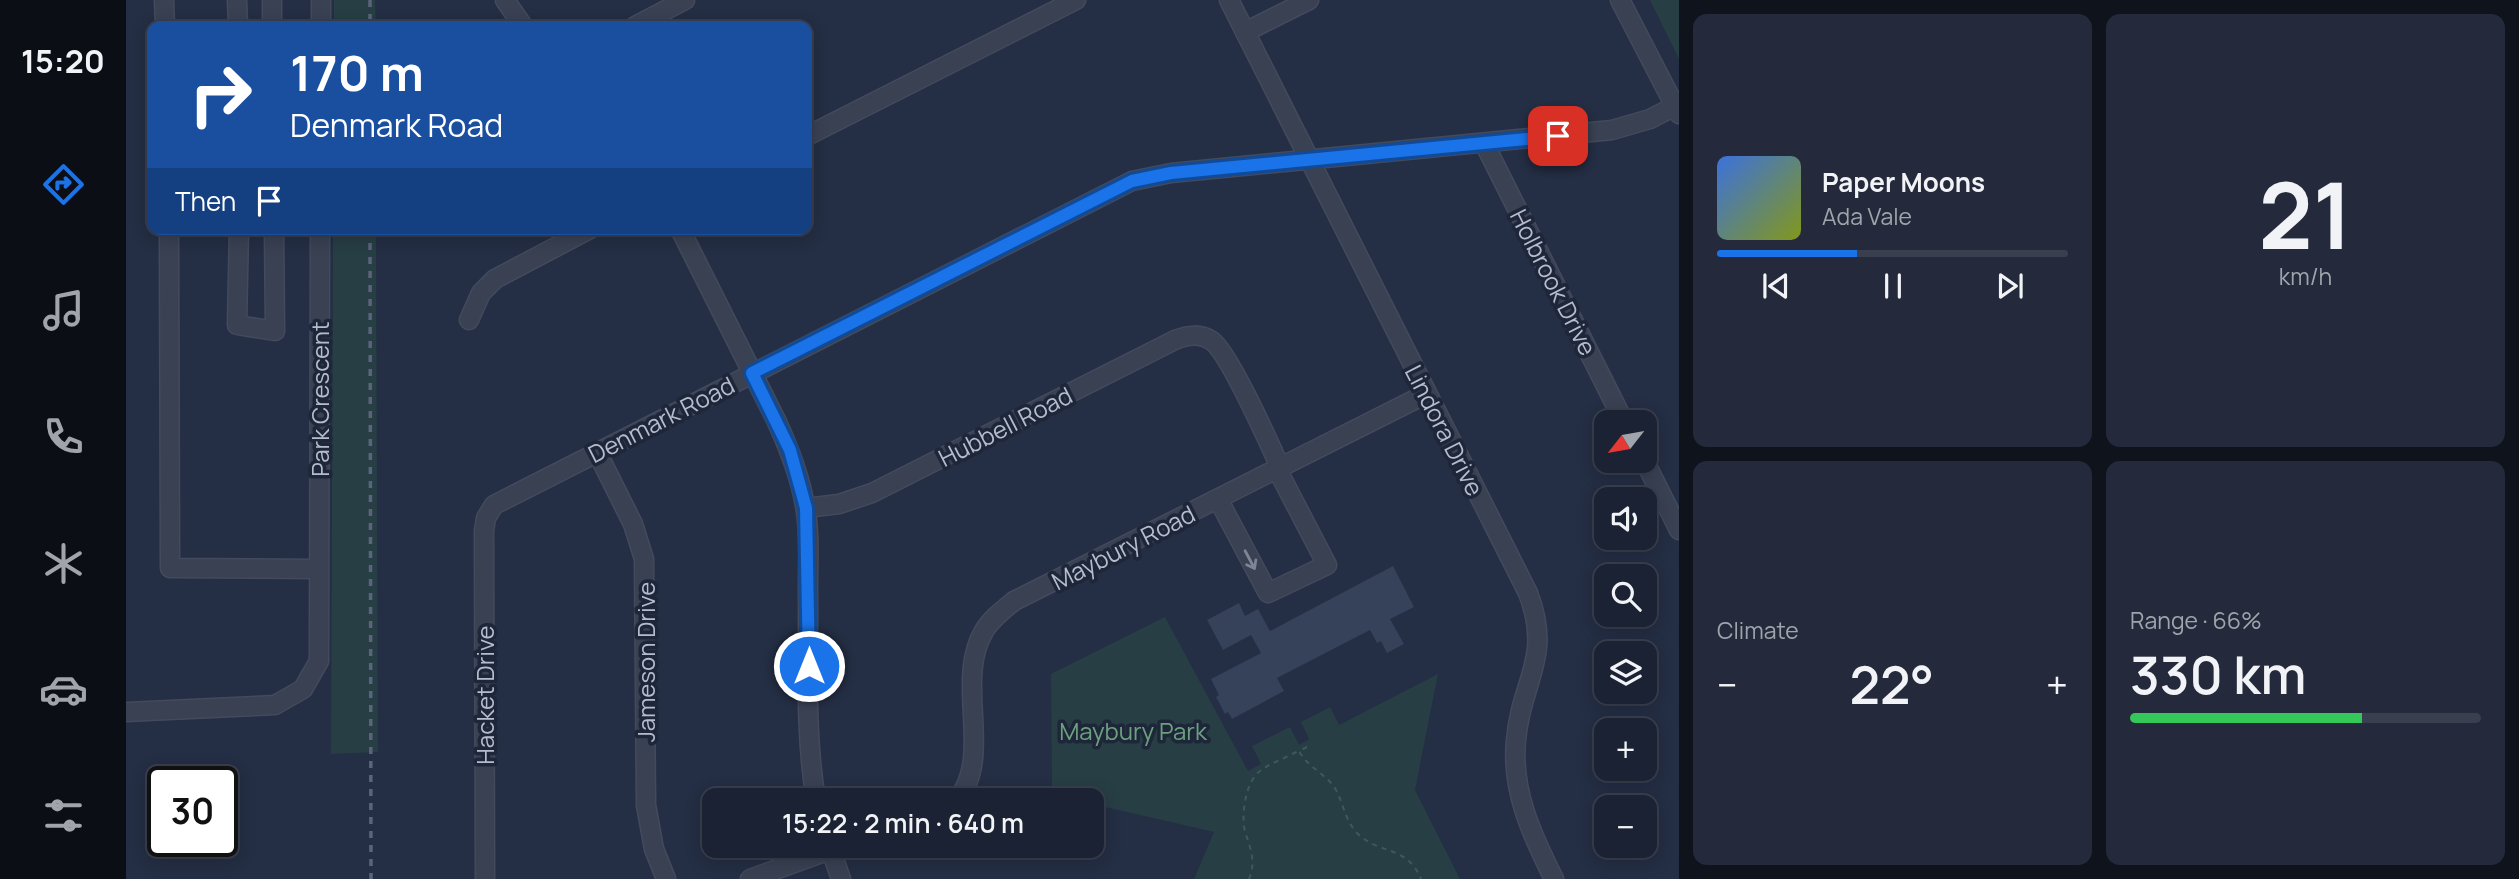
<!DOCTYPE html>
<html lang="en">
<head>
<meta charset="utf-8">
<style>
	:root { --surface:#1b2233; --page:#242a3b; --text:#f1f3f6; --muted:#a0a4ac; --line:#393f4e; --accent:#1a73e8 }
	body { margin:0; font-family:Manrope,sans-serif; background:var(--page); color:var(--text); height:100vh; display:flex; flex-direction:column; font-size:26px; white-space:nowrap }
	* { box-sizing:border-box; margin:0 }
	p { font-size:23px; color:var(--muted) }
	.icon { flex:none; width:38px; height:38px; fill:none; stroke:currentColor; stroke-width:2; stroke-linecap:round; stroke-linejoin:round }
	.map { position:relative; flex:1; overflow:hidden }
	.sheet { display:flex; flex-direction:column; gap:14px; padding:14px; background:#0f131c; width:840px }
	.sheet>* { flex:none }
	.banner { position:absolute; left:21px; top:21px; width:665px; height:214px; border-radius:14px; box-shadow:0 4px 18px #0003,0 0 0 2px var(--line); background:#1a4fa0; color:#fff; overflow:hidden }
	.needle { width:46px; rotate:239deg }
	.controls { position:absolute; left:1468px; top:410px; display:grid; gap:14px }
	.controls a { display:grid; place-items:center; width:63px; height:63px; border-radius:14px; background:var(--surface); box-shadow:0 4px 18px #0003,0 0 0 2px var(--line); font-size:35px }
	.speed { position:absolute; left:21px; top:766px; display:flex; gap:14px; font-size:35px; font-weight:700; text-align:center }
	.speed>* { display:grid; place-content:center; width:91px; height:91px; border-radius:50%; background:var(--surface); box-shadow:0 4px 18px #0003,0 0 0 2px var(--line); line-height:1 }
	.speed .limit { border:4px solid #111; border-radius:10px; background:#fff; color:#111 }
	.pin { position:absolute; display:grid; place-items:center; width:60px; height:60px; color:#fff; margin:-30px; border-radius:14px; box-shadow:0 4px 10px #0006 }
	.me { position:absolute; width:77px; margin:-38px; rotate:0deg; stroke-linejoin:round; filter:drop-shadow(0 0 5px #0008) }
	.turn { display:flex; align-items:center; gap:24px; height:147px; padding:0 28px; font-size:32px }
	.turn .icon { width:91px; height:91px; stroke-width:2.5 }
	.turn b { display:block; font-size:49px; line-height:60px }
	.then { display:flex; align-items:center; height:66px; padding:0 28px; background:#0003; gap:14px; font-size:26px }
	.big { font-size:52px; font-weight:600; line-height:1.1 }
	.sheet .widget { flex:1; display:flex; flex-direction:column; justify-content:center; gap:10px; min-width:0; padding:0 24px; border-radius:14px; background:var(--page) }
	.sheet .dial { align-items:center; gap:0 }
	.dial b { font-size:91px; line-height:1 }
	.song { display:flex; align-items:center; gap:21px }
	.cover { width:84px; height:84px; border-radius:10px; background:linear-gradient(135deg,hsl(220 70% 55%),hsl(70 70% 35%)) }
	.played { height:7px; border-radius:4px; background:linear-gradient(90deg,var(--accent) 40%,var(--line) 40%) }
	.keys { display:flex; justify-content:space-around; direction:ltr }
	.heat { display:flex; justify-content:space-between; align-items:center; font-size:38px; direction:ltr }
	.charge { height:10px; border-radius:5px; background:linear-gradient(90deg,#34c759 66%,var(--line) 0) }
	.sheet .tiles { flex:1; display:grid; gap:14px; grid-template-columns:repeat(2,1fr) }
	.trip { position:absolute; left:576px; top:788px; width:402px; height:70px; border-radius:14px; background:var(--surface); box-shadow:0 4px 18px #0003,0 0 0 2px var(--line); font-weight:600; line-height:70px; text-align:center }
	main { display:flex; flex:1; min-height:0 }
	.tab-bar { display:flex; flex-direction:column; width:126px; justify-content:space-around; align-items:center; background:#0b0e14; color:var(--muted) }
	.tab-bar .icon { width:49px; height:49px }
	.tab-bar .active { color:var(--accent) }
	.tab-bar b { font-size:32px; color:var(--text) }
	.map>svg:first-child { display:block }
</style>
</head>
<body>
<main>
<nav class="tab-bar">
<b>15:20</b>
<svg class="icon active" aria-label="directions" viewBox="0 0 24 24"><path d="M12 3l9 9-9 9-9-9zM9 14v-3h6M13 9l2 2-2 2"/></svg>
<svg class="icon" aria-label="music" viewBox="0 0 24 24"><path d="M9 18V5l10-2v13"/><circle cx="6" cy="18" r="3"/><circle cx="16" cy="16" r="3"/></svg>
<svg class="icon" aria-label="phone" viewBox="0 0 24 24"><path d="M5 4h4l2 5-3 2q2 4 5 5l2-3 5 2v4C11 20 4 13 5 4z"/></svg>
<svg class="icon" aria-label="climate" viewBox="0 0 24 24"><path d="M12 3v18M4 7l16 10M4 17L20 7"/></svg>
<svg class="icon" aria-label="car" viewBox="0 0 24 24"><path d="M5 17H2v-5l4-1 3-4h7l3 4 3 1v5h-3M9 17h6M6 11h13"/><circle cx="7" cy="17" r="2"/><circle cx="17" cy="17" r="2"/></svg>
<svg class="icon" aria-label="filters" viewBox="0 0 24 24"><path d="M4 7h16M4 17h16"/><circle cx="9" cy="7" r="2"/><circle cx="15" cy="17" r="2"/></svg>
</nav>
<div class="map">
<svg width="1553" height="879" viewBox="0 0 1553 879">
	<rect width="100%" height="100%" fill="#242e44"/>
	<g fill="#273e45">
		<path d="M208 0H249L250 26H208Z"/>
		<path d="M1524 0H1553V59Z"/>
		<path d="M207 229H250L252 752 205 754Z"/>
		<path d="M1039 617 1122 771 1135 764 1126 746 1164 727 1173 745 1183 739 1175 722 1204 707 1213 725 1312 674 1289 790 1334 879H1068L1088 832 966 804V800H945L926 795 925 674Z"/>
	</g>
	<path fill="#36415a" d="M1267 566 1288 607 1264 619 1278 644 1261 653 1255 641 1251 643 1244 630 1151 678 1158 691 1106 719 1102 712 1099 714 1090 697 1093 695 1085 679 1135 653 1125 635 1097 650 1081 620 1113 603 1119 616 1132 609 1144 631Z"/>
	<g fill="none" stroke-linecap="round" stroke-linejoin="round">
		<g stroke="#434a5d" stroke-width="21">
			<g id="minor">
				<path d="M38 0 39 26"/>
				<path d="M111 0 112 26"/>
				<path d="M146 0V26"/>
				<path d="M379 0 397 26"/>
				<path d="M1103 0 1402 593C1427 658 1395 680 1390 740 1385 791 1406 835 1428 879"/>
				<path d="M1494 0 1553 114"/>
				<path d="M195 26V0"/>
				<path d="M509 26 559 0"/>
				<path d="M1119 32 1183 0"/>
				<path d="M681 136 950 0"/>
				<path d="M1358 143 1498 422"/>
				<path d="M43 229 44 568 192 569"/>
				<path d="M113 229 111 325 149 331 148 229"/>
				<path d="M554 229 650 420C663 448 674 476 679 506 684 532 682 560 682 586 683 657 678 730 690 800"/>
				<path d="M343 320 355 293 369 279 464 229"/>
				<path d="M471 452 507 524 518 559 520 805 528 849 540 879"/>
				<path d="M1518 460 1553 530"/>
				<path d="M1092 499 1142 593 1201 565 1151 469"/>
				<path d="M680 508 713 504 746 493 1049 340C1062 335 1074 333 1086 341 1103 353 1143 443 1154 467"/>
				<path d="M0 712 149 705 177 689 193 661 194 229"/>
				<path d="M831 800C868 756 828 681 858 631 865 619 877 610 888 601L1300 394"/>
				<path d="M703 845 715 879"/>
				<path d="M359 879 358 531 360 518 368 505 1006 181 1045 173 1486 130 1524 119 1553 104"/>
				<path d="M624 879 718 845"/>
			</g>
		</g>
		<g stroke="#40575d" stroke-width="2" stroke-dasharray="5 5" stroke-linecap="butt">
			<path d="M1181 747 1173 751C1182 768 1201 774 1210 790 1218 805 1219 821 1232 834 1254 855 1281 845 1295 879"/>
			<path d="M1123 879C1130 862 1125 849 1119 832 1115 816 1119 782 1134 771 1144 763 1160 758 1172 751"/>
		</g>
		<use href="#minor" stroke="#394153" stroke-width="18"/>
		<g stroke="#5b647b" stroke-width="3.5" stroke-dasharray="7 7" stroke-linecap="butt">
			<path d="M244 0V26"/>
			<path d="M244 229 245 879"/>
		</g>
	</g>
	<defs><path id="oneway-shaft" d="M-6 0H5M1.5-3L5.5 0L1.5 3" fill="none" stroke-width="1.6" stroke-linecap="round" stroke-linejoin="round" transform="scale(1.75)"/></defs>
	<use stroke="#7e8596" href="#oneway-shaft" transform="translate(1124 560) rotate(62)"/>
	<g fill="none" stroke-linecap="round" stroke-linejoin="round">
		<g stroke="#114b97" stroke-width="18">
			<path id="route" d="M683 666 680 508 664 450 626 373 1006 181 1045 173 1432 136"/>
		</g>
		<use href="#route" stroke="#1a73e8" stroke-width="12"/>
	</g>
	<g text-anchor="middle" dominant-baseline="central" stroke-width="7" stroke-linejoin="round" paint-order="stroke">
		<g font-size="24" fill="#b6bccd" stroke="#1e2639">
			<text transform="translate(1428 282) rotate(63)">Holbrook Drive</text>
			<text transform="translate(193 399) rotate(-90)">Park Crescent</text>
			<text transform="translate(535 419) rotate(-27)">Denmark Road</text>
			<text transform="translate(879 426) rotate(-27)">Hubbell Road</text>
			<text transform="translate(1319 430) rotate(63)">Lindora Drive</text>
			<text transform="translate(997 547) rotate(-27)">Maybury Road</text>
			<text transform="translate(519 662) rotate(-90)">Jameson Drive</text>
			<text transform="translate(358 695) rotate(-90)">Hacket Drive</text>
		</g>
		<g font-size="24" fill="#6ca07e" stroke="#1e2639">
			<text x="1007" y="730">Maybury Park</text>
		</g>
	</g>
</svg>
<div class="controls">
<a><svg class="needle" viewBox="-14 -14 28 28"><path d="M0-13l5 13h-10z" fill="#e53935"/><path d="M0 13l5-13h-10z" fill="#a0a4ac"/></svg></a>
<a><svg class="icon" aria-label="sound" viewBox="0 0 24 24"><path d="M4 9h4l5-4v14l-5-4H4zM17 9q2 3 0 6"/></svg></a>
<a><svg class="icon" aria-label="search" viewBox="0 0 24 24"><circle cx="10" cy="10" r="6"/><path d="M15 15l6 6"/></svg></a>
<a><svg class="icon" aria-label="layers" viewBox="0 0 24 24"><path d="M12 4l9 5-9 5-9-5zM3 14l9 5 9-5"/></svg></a>
<a>+</a>
<a>−</a>
</div>
<div class="speed"><div class="limit">30</div></div>
<div class="pin" style="left:1432px;top:136px;background:#d93025"><svg class="icon" aria-label="arrive" viewBox="0 0 24 24"><path d="M6 21V4h12l-3 4 3 4H6"/></svg></div>
<svg class="me" style="left:683px;top:666px" viewBox="-20 -20 40 40"><circle r="17" fill="#1a73e8" stroke="#fff" stroke-width="3"/><path d="M0-11L8 9 0 5-8 9z" fill="#fff"/></svg>
<div class="trip">15:22 · 2 min · 640 m</div>
<div class="banner">
<div class="turn"><svg class="icon" aria-label="right" viewBox="0 0 24 24"><path d="M7 20v-9h11M14 6l5 5-5 5"/></svg><div><b>170 m</b>Denmark Road</div></div>
<div class="then">Then<svg class="icon" aria-label="arrive" viewBox="0 0 24 24"><path d="M6 21V4h12l-3 4 3 4H6"/></svg></div>
</div>
</div>
<section class="sheet">
<div class="tiles">
<div class="widget">
<div class="song"><i class="cover"></i><div><b>Paper Moons</b><p>Ada Vale</p></div></div>
<div class="played"></div>
<div class="keys"><svg class="icon" aria-label="previous" viewBox="0 0 24 24"><path d="M18 5L8 12l10 7zM5 5v14"/></svg><svg class="icon" aria-label="pause" viewBox="0 0 24 24"><path d="M8 5v14M16 5v14"/></svg><svg class="icon" aria-label="next" viewBox="0 0 24 24"><path d="M6 5l10 7-10 7zM19 5v14"/></svg></div>
</div>
<div class="widget dial"><b>21</b><p>km/h</p></div>
<div class="widget"><p>Climate</p>
<div class="heat"><a>−</a><b class="big">22°</b><a>+</a></div>
</div>
<div class="widget"><p>Range · 66%</p><b class="big">330 km</b><div class="charge"></div></div>
</div>
</section>
</main>
</body>
</html>
